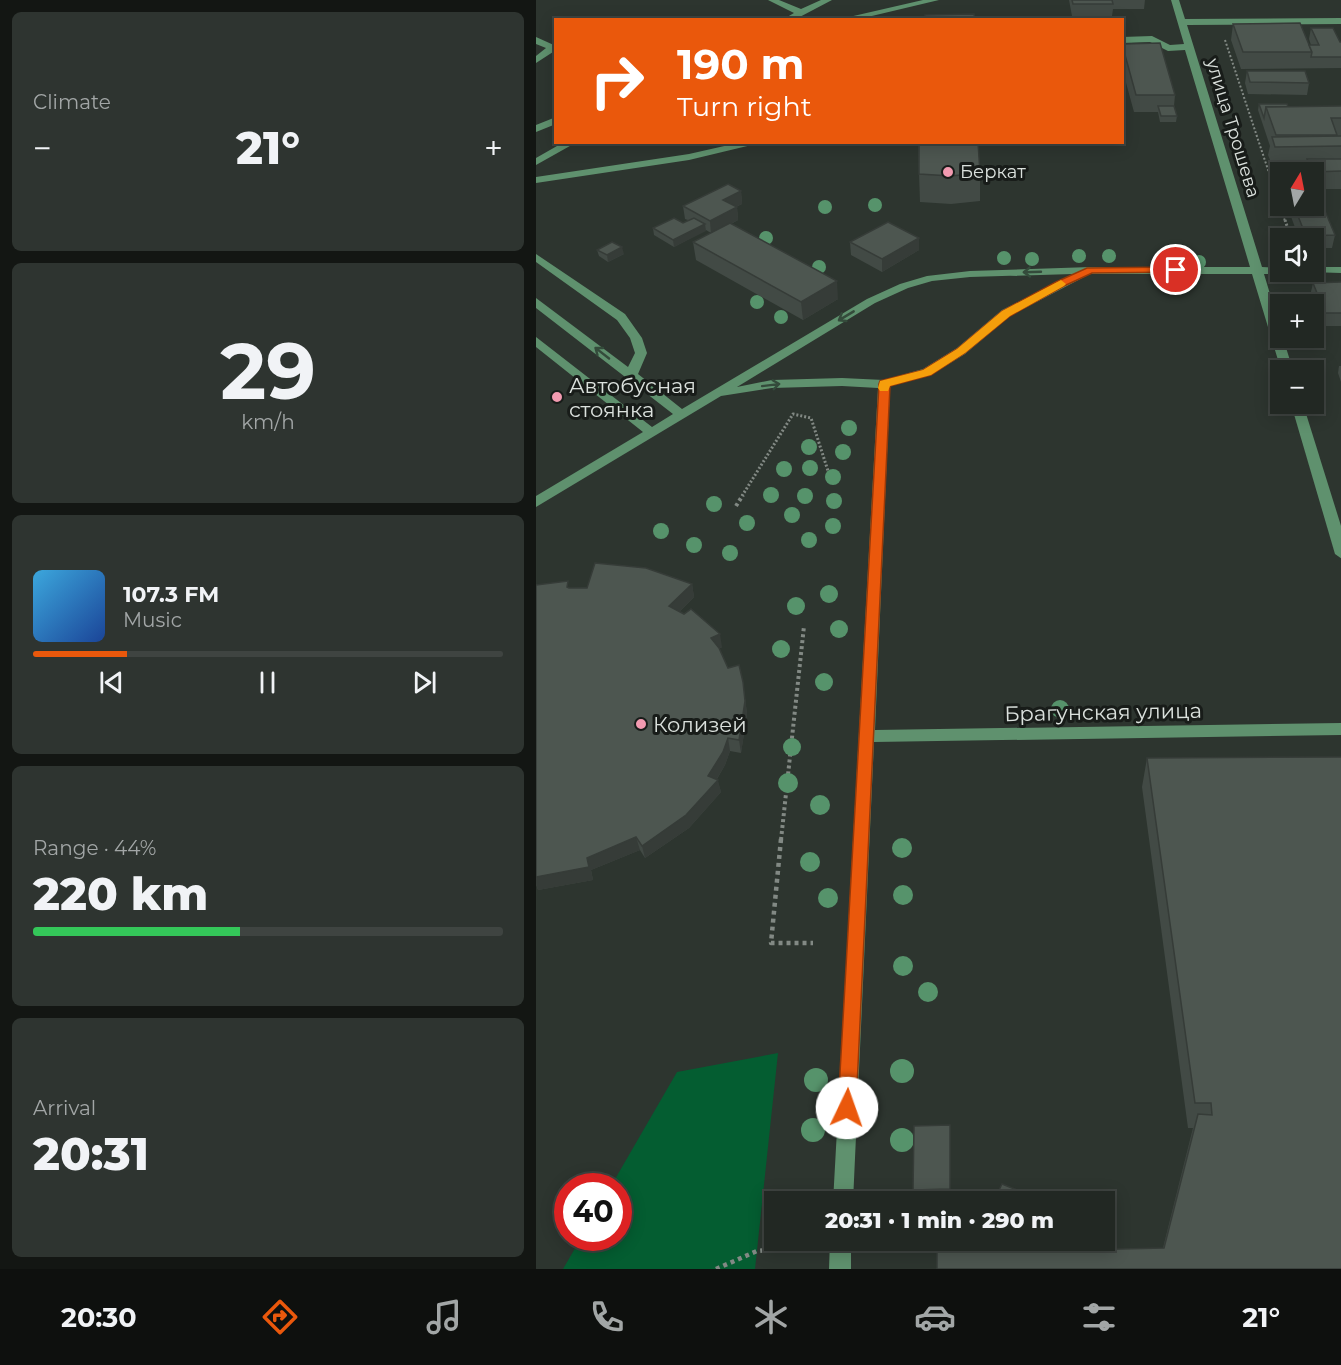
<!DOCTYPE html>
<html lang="en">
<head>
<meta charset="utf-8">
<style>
	:root { --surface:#222823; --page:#2e3430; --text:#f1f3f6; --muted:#a2a6a6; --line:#3f4441; --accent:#ea580c }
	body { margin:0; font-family:Montserrat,sans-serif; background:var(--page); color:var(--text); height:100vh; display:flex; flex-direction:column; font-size:22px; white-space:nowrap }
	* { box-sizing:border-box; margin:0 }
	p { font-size:20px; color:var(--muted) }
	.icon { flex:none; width:33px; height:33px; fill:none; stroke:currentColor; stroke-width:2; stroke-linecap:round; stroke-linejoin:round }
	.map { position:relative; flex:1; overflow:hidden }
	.panel { display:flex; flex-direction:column; gap:12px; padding:12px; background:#131613; width:536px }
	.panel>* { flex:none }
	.hud { position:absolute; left:18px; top:18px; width:570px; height:126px; border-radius:0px; box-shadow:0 3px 15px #0003,0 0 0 2px var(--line); background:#ea580c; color:#fff; overflow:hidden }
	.needle { width:39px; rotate:10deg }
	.fabs { position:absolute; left:734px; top:162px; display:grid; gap:12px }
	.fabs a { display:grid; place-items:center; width:54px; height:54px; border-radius:0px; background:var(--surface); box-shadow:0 3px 15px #0003,0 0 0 2px var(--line); font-size:30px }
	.speed { position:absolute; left:18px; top:1173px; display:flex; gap:12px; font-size:30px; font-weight:700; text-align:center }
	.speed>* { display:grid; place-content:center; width:78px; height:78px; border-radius:50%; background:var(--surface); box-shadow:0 3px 15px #0003,0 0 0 2px var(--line); line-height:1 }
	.speed .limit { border:9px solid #d22; background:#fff; color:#111 }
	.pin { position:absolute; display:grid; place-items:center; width:51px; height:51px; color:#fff; margin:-26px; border:3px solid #fff; border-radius:50%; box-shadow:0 2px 6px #0007 }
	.me { position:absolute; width:66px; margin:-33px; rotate:3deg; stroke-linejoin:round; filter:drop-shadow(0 0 4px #0008) }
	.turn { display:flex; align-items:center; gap:21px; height:126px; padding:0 24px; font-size:27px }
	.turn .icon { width:78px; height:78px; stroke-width:2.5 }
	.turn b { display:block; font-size:42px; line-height:51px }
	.big { font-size:45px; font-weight:800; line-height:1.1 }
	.panel .tile { flex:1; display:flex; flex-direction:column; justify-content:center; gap:9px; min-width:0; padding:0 21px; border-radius:9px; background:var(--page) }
	.panel .dial { align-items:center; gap:0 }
	.dial b { font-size:78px; line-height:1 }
	.song { display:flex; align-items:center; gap:18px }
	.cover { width:72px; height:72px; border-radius:9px; background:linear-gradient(135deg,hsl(200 70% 55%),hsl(220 70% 35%)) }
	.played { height:6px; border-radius:3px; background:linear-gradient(90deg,var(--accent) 20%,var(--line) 20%) }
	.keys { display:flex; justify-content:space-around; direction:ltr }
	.heat { display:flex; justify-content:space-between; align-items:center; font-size:33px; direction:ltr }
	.charge { height:9px; border-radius:4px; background:linear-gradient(90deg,#34c759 44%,var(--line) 0) }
	.trip { position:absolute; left:228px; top:1191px; width:351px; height:60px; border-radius:0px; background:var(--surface); box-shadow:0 3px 15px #0003,0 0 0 2px var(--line); font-weight:800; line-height:60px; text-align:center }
	.dock { display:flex; height:96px; justify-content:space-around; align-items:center; background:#0e100e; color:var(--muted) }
	.dock .icon { width:42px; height:42px }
	.dock .on { color:var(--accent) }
	.dock b { font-size:27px; color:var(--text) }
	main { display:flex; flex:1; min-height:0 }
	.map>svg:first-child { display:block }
</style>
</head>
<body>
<main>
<section class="panel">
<div class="tile"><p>Climate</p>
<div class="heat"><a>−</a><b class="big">21°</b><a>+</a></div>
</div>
<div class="tile dial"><b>29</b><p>km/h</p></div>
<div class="tile">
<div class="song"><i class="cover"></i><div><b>107.3 FM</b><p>Music</p></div></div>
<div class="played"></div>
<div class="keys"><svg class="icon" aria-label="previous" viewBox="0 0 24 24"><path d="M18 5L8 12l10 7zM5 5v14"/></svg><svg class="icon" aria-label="pause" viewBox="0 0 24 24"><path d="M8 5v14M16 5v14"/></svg><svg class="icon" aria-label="next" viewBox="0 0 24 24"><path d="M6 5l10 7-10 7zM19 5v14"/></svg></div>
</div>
<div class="tile"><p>Range · 44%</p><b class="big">220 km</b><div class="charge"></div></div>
<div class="tile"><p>Arrival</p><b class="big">20:31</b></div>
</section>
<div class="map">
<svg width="806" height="1269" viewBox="0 0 806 1269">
	<rect width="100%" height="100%" fill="#2d352f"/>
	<path fill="#045d31" d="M242 1053 219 1269H27L45 1238H82V1186H75L141 1072Z"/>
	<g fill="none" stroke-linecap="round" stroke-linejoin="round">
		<path stroke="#828984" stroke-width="2" stroke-dasharray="2 2" stroke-linecap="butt" d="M689 40 749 221"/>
		<g stroke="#828984" stroke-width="3" stroke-dasharray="2 2" stroke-linecap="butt">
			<path d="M749 220 755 238"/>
			<path d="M206 496 257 414 275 418 293 474"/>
		</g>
		<g stroke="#828984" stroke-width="4" stroke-dasharray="3 3" stroke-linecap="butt">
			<path d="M200 506 207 495"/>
			<path d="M245 840 268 626"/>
		</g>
		<g stroke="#828984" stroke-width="4.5" stroke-dasharray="4 4" stroke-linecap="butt">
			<path d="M245 839 235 943H277"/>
			<path d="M180 1269 221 1251 254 1248"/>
		</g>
		<g fill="#5f916e" fill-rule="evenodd">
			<path d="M232 0H243L265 9 285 0H296L258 20H246L258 13Z"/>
			<path d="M387 0H403L319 20H300Z"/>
			<path d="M635 0H643L649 19 806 18V24L651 25 726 267 744 268V272H749L744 274H728L744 327V338H747L757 370H745L716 274H551L550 276 474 316 429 354 395 375 354 386 339 730 806 723V735L338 742 317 1202H297L342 388 306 386 236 388 185 396 0 507V496L107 432 0 347V337L116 427 137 414 0 308V298L92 367 99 353 94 338 81 320 0 262V254L89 314 106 338 111 353 102 374 146 409 331 299 364 284 391 276 434 271 555 267H714L649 50 632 51 614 42 586 43V37L616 36 634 45 648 44ZM537 274 466 310 421 348 387 369 348 380 306 378 236 380 201 387 339 303 372 288 396 281 434 277Z"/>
			<path d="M0 37 20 46V53L17 52 0 63V56L10 48 0 44Z"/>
			<path d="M20 117V124L0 132V125Z"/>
			<path d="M28 142H41L0 165V158Z"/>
			<path d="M206 142H228L153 160 0 183V177L153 154Z"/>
			<path d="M777 267H806V273L773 272H777Z"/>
			<path d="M755 404H767L806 529V559L799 554Z"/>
			<path d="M294 1240H315V1269H293Z"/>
		</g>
	</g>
	<g fill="#56936b">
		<circle cx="339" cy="205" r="7"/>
		<circle cx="289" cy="207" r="7"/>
		<circle cx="230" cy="238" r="7"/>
		<circle cx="543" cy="256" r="7"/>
		<circle cx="573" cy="256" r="7"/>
		<circle cx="468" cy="258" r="7"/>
		<circle cx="496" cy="259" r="7"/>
		<circle cx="626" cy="260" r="7"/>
		<circle cx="663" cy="262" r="7"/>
		<circle cx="283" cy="267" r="7"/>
		<circle cx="221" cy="302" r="7"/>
		<circle cx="245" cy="317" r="7"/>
		<circle cx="313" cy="428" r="8"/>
		<circle cx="273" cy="447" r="8"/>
		<circle cx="307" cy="452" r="8"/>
		<circle cx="274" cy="468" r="8"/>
		<circle cx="248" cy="469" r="8"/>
		<circle cx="297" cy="477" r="8"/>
		<circle cx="235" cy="495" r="8"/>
		<circle cx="269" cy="496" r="8"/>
		<circle cx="298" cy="501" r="8"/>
		<circle cx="178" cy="504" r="8"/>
		<circle cx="256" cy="515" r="8"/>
		<circle cx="211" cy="523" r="8"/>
		<circle cx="297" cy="526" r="8"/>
		<circle cx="125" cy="531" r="8"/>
		<circle cx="273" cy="540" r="8"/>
		<circle cx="158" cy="545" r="8"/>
		<circle cx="194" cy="553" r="8"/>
		<circle cx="293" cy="594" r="9"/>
		<circle cx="260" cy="606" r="9"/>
		<circle cx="303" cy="629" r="9"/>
		<circle cx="245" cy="649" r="9"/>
		<circle cx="288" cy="682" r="9"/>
		<circle cx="524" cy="709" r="9"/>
		<circle cx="256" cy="747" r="9"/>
		<circle cx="252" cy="783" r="10"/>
		<circle cx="284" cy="805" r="10"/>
		<circle cx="366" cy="848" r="10"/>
		<circle cx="274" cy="862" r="10"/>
		<circle cx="367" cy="895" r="10"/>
		<circle cx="292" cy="898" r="10"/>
		<circle cx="367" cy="966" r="10"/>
		<circle cx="392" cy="992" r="10"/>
		<circle cx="366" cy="1071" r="12"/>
		<circle cx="280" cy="1080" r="12"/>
		<circle cx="277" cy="1130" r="12"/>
		<circle cx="366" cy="1140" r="12"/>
	</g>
	<g fill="#424a45">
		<path d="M533 0H609L608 9H577L576 16H536Z"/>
		<path d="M697 24 773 45H775L773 39 775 28 804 42H806V68L705 69 695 40Z"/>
		<path d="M586 44 639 95 638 106 641 116 640 122H624L622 112H598L586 68Z"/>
		<path d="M711 71 773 83 771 95 712 94 709 83Z"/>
		<path d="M723 104 752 107 806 106V136H801V137L806 136V189H780L799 235 796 248H777V238H763L751 206H777V172H769L770 164 736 165 732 155 734 146 722 110Z"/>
		<path d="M382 142 444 173V201L415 204 384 202Z"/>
		<path d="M205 191 206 204 200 207H201L202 220 195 224 302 299 267 320 160 260 157 242 175 233 170 230 138 247 118 235 117 228 147 223 152 220 149 219 147 206Z"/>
		<path d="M383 238V250L346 272 315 255 314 242Z"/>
		<path d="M61 250 88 254 72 262 63 256Z"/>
		<path d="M806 282V326H786L774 296 777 283Z"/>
		<path d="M803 366H806V385L802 373Z"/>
		<path d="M156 584 158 597 143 612 186 647 183 649 192 668 207 682 211 714 205 753 194 751 189 765 181 779 185 792 153 828 109 858 104 850 55 870 57 880 2 890 0 884V585L34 588Z"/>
		<path d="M611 758 806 1269 401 1240H546L543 1250 627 1248 657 1128H652L606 787Z"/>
		<path d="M414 1125V1195H378V1126Z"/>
	</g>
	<g fill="#363c38">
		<path d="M205 191 206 204 189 212 187 200Z"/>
		<path d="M201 207 202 220 175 234 174 221Z"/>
		<path d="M169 224 170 231 138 247 137 240Z"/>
		<path d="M383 238V250L346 272V259Z"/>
		<path d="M86 247 88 254 72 262 71 255Z"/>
		<path d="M301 281 302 299 267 320 265 302Z"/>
		<path d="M156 584 158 597 136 619 133 606Z"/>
		<path d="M184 634 186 647 177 652 175 638Z"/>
		<path d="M207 682 211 714 205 753 203 740Z"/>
		<path d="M192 738 194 751 189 765 176 787 182 780 185 792 153 828 109 858 106 846 172 776Z"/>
		<path d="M100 837 104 850 55 870 57 880 2 890 0 884V877Z"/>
		<path d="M544 1240H546L538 1269 541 1250Z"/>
	</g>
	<g fill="#4d5650" stroke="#363c38" stroke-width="1.5">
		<path d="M536 0H576L577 4H537Z"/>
		<path d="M438 14 439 20H389V15Z"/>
		<path d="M764 23 776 52H707L697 24Z"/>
		<path d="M775 28H797L804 42H806V57H775L776 52 773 45H783Z"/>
		<path d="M624 43 639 95H600L586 44Z"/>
		<path d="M711 71H769L773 83 714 82Z"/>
		<path d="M723 104H751L752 107H730L728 118Z"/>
		<path d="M622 106H638L641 116H625Z"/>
		<path d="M806 106V118H795L801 135H740L730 107Z"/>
		<path d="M806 136V146L739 147 736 137Z"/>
		<path d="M383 142H442L444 173 415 176 383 174Z"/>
		<path d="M771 159H806V171L776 172Z"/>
		<path d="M777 182 799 235 770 236 758 206H777Z"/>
		<path d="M192 184 205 191 187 200 201 207 174 221 147 206Z"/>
		<path d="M138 218 147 223 158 218 169 224 137 240 117 228Z"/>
		<path d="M352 222 383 238 346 259 314 242Z"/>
		<path d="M194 223 301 281 265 302 157 242Z"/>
		<path d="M76 242 86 247 71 255 61 250Z"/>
		<path d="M806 282V313H789L777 283Z"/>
		<path d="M59 563 110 568 156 584 133 606 148 614 155 609 184 634 175 638 183 648 192 668 203 665 207 682 209 701 203 740 192 738 187 752 172 776 182 780 150 815 106 846 100 837 51 858 53 867 0 877V585L32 581 31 587 33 588H51Z"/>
		<path d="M806 757V1269H401V1240H544L541 1250 628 1248 662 1114 676 1115 675 1103H659L611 758Z"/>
		<path d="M414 1125V1189L377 1190 378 1126Z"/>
		<path d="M466 1184 511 1202H401V1198L460 1196Z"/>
	</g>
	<defs><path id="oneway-shaft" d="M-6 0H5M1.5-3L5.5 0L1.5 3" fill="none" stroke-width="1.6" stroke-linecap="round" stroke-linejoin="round" transform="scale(1.5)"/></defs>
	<g stroke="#344b3b">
		<use href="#oneway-shaft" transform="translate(496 272) rotate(178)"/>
		<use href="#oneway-shaft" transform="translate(310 316) rotate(149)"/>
		<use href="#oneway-shaft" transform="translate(66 353) rotate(-142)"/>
		<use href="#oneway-shaft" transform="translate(235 385) rotate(-7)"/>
	</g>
	<path fill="#ea580c" stroke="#983908" stroke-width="1.5" d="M640 267 644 268V272L556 273 528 286 474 316 429 353 395 375 354 386 320 1108 318 1114 311 1117 305 1114 302 1108 343 384 344 381 387 370 421 349 466 311 520 282 551 268Z"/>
	<path fill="#f59e0b" d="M525 280 530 284 528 286 474 316 429 353 395 375 354 386 352 391H344L342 388 344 381 387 370 421 349 466 311Z"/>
	<g fill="#f29ab0" stroke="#181c19" stroke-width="2">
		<circle cx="412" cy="172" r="6"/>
		<circle cx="21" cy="397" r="6"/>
		<circle cx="105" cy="724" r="6"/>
	</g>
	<g text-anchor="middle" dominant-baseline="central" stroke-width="6" stroke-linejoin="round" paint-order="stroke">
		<g font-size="18" fill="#dbe1dd" stroke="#181c19">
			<text transform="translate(697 128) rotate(73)">улица Трошева</text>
		</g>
		<g font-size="18" fill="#dbe1dd" stroke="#181c19" text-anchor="start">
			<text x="424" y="172">Беркат</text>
		</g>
		<g font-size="21" fill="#dbe1dd" stroke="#181c19" text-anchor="start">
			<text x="33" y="385">Автобусная<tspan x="33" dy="24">стоянка</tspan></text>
			<text x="117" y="724">Колизей</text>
		</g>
		<g font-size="21" fill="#dbe1dd" stroke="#181c19">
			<text transform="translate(567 712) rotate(-1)">Брагунская улица</text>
		</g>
	</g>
</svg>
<div class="fabs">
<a><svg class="needle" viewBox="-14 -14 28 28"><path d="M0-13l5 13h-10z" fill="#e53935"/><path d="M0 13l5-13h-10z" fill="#a2a6a6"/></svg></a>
<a><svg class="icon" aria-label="sound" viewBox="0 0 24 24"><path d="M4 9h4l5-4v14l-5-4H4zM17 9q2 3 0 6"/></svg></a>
<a>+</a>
<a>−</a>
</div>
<div class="speed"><div class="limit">40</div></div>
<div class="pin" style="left:640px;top:270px;background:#d93025"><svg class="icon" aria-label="arrive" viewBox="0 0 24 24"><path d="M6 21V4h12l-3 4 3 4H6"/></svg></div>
<svg class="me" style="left:311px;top:1108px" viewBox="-20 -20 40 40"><circle r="19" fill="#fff"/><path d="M0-13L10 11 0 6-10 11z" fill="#ea580c"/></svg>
<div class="trip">20:31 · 1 min · 290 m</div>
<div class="hud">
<div class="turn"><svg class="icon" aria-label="right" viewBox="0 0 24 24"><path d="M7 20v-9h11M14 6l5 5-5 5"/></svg><div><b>190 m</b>Turn right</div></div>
</div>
</div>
</main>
<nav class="dock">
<b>20:30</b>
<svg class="icon on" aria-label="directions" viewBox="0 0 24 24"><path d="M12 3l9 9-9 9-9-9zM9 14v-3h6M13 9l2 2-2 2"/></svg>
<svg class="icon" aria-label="music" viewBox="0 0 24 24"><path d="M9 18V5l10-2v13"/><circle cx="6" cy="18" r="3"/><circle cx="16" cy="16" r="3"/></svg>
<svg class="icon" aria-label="phone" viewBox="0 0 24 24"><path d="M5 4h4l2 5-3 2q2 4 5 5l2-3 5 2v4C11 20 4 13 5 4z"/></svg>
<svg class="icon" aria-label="climate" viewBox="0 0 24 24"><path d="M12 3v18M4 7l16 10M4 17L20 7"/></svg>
<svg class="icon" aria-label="car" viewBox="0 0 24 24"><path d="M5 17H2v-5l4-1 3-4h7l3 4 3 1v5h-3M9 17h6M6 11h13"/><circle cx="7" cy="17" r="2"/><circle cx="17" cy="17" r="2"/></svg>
<svg class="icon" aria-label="filters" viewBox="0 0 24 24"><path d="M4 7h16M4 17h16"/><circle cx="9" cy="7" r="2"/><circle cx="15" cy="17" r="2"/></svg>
<b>21°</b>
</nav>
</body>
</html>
